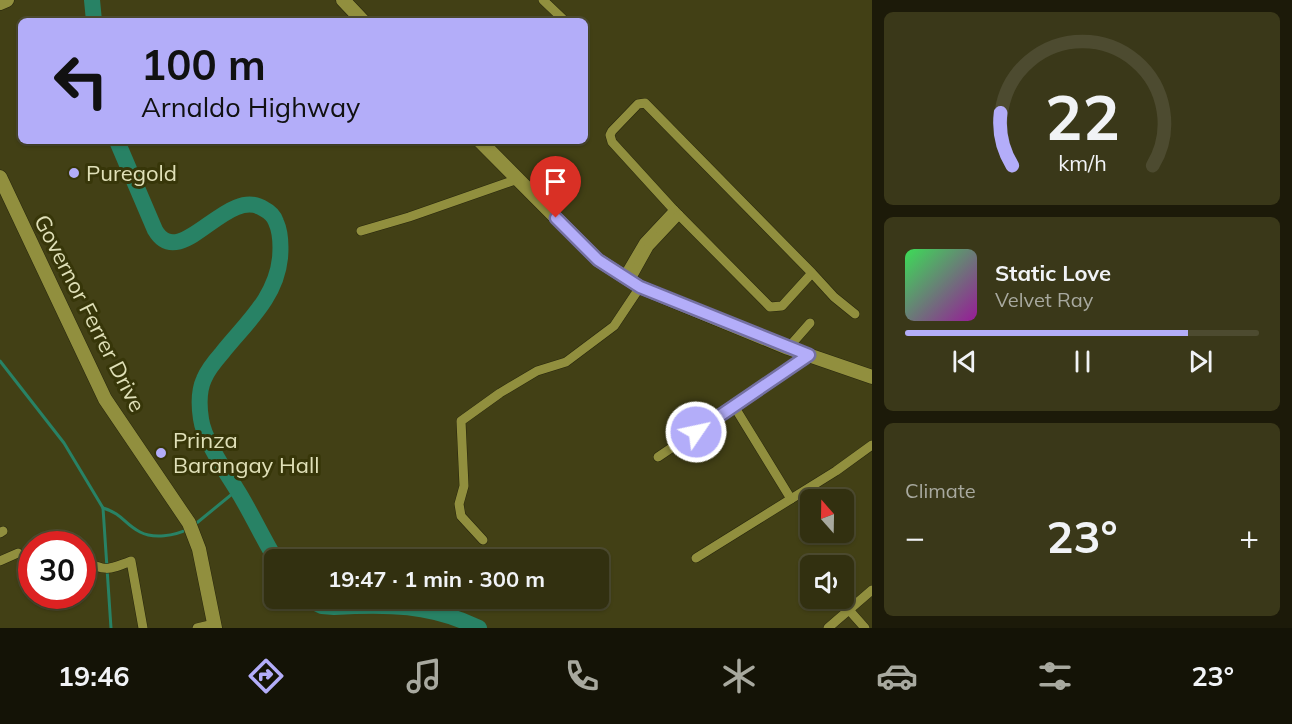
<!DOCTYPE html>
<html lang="en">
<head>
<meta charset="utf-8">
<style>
	:root { --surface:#323010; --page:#3a3819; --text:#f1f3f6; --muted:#a8a99f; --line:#4d4b30; --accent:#b3adf9 }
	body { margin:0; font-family:Mulish,sans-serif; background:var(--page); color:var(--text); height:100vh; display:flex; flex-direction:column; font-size:22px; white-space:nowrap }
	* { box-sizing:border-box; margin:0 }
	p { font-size:20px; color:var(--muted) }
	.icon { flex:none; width:33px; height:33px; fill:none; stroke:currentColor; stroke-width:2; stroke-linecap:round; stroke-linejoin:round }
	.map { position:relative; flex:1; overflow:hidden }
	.drawer { display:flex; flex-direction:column; gap:12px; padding:12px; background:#1c1a09; width:420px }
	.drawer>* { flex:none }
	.banner { position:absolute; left:18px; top:18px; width:570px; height:126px; border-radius:9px; box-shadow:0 2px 4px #0004,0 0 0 2px var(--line); background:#b3adf9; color:#111; overflow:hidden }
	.needle { width:39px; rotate:340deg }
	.fabs { position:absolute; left:800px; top:489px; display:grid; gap:12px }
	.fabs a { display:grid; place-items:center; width:54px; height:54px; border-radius:9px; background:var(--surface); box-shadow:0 2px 4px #0004,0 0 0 2px var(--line); font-size:30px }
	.speed { position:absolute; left:18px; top:531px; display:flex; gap:12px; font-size:30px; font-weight:700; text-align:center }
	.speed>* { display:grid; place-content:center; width:78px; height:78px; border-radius:50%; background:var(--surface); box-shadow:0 2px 4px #0004,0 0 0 2px var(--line); line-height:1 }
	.speed .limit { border:9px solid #d22; background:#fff; color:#111 }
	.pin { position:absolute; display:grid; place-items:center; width:51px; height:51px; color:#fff; margin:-62px -26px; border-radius:50% 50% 50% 0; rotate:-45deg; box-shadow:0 0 6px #0007 }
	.pin .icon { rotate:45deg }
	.me { position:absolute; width:66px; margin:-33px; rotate:56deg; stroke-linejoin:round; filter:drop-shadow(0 0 4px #0008) }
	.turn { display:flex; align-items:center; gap:21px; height:126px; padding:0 24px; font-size:27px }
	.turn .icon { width:78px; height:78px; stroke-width:2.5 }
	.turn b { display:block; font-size:42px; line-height:51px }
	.big { font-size:45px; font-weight:700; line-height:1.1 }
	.drawer .card { flex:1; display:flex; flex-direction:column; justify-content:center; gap:9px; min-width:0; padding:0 21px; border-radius:9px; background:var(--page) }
	.drawer .dial { align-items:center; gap:0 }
	.dial svg { height:156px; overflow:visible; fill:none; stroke:var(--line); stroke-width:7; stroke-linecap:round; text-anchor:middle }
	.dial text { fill:var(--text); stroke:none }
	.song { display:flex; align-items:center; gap:18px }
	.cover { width:72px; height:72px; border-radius:9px; background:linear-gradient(135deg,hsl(130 70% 55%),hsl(300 70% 35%)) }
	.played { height:6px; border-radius:3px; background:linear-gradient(90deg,var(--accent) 80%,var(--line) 80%) }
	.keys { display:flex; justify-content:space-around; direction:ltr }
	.heat { display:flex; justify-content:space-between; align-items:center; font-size:33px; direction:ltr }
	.trip { position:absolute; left:264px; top:549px; width:345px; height:60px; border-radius:9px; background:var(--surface); box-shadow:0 2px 4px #0004,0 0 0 2px var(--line); font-weight:700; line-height:60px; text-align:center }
	.tabs { display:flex; height:96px; justify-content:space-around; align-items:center; background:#141306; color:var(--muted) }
	.tabs .icon { width:42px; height:42px }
	.tabs .on { color:var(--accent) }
	.tabs b { font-size:27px; color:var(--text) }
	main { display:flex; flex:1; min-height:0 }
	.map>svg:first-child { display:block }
</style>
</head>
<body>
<main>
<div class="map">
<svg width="872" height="628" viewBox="0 0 872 628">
	<rect width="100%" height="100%" fill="#424015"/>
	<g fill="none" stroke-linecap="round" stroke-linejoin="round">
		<g stroke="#288265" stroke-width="3">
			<path d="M0 361 64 443 103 508 111 628"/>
			<path d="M103 508C123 514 124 524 140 532 153 539 175 536 188 529"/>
			<path d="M193 526 237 490"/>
		</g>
		<g stroke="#288265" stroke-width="16">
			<path d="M92 0 94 21"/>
			<path d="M117 141 155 230C181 274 227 184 264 209 270 212 274 216 276 222 281 233 281 246 280 258 276 298 246 323 222 353 215 361 208 369 204 379 198 392 199 406 201 419 204 442 231 479 243 500 254 519 264 540 276 560"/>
			<path d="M306 598 322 606 334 607C387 604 430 604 479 628"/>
		</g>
		<g stroke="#27260d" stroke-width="10">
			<g id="minor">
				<path d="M543 0 565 21"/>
				<path d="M361 231 409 217 518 179"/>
				<path d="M812 273 782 306 770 307 674 210 612 142 610 135 612 131 638 104 645 103 812 273 834 297 855 314"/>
				<path d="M624 276 644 242 674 210"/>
				<path d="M630 281 649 247 679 215"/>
				<path d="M788 348 810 323"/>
				<path d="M734 406 791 499"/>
				<path d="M658 457 809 355"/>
				<path d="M0 533 3 531"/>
				<path d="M483 540 461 516 459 504 464 486 461 421 500 393 537 371 566 362 614 326 640 287"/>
				<path d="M696 558 836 471 872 445"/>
				<path d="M82 560C106 571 106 571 131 561L143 628"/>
				<path d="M0 561 18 553"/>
				<path d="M849 610 865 628"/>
				<path d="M197 628 214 624"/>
				<path d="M828 628 872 590"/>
			</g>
		</g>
		<g stroke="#27260d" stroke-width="15">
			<g id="secondary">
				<path d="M343 0 363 21"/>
				<path d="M0 3 7 0"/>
				<path d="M480 141 598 260 640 287 788 348 872 377"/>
				<path d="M0 177 105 399 189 523 199 549 215 628"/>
			</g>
		</g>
		<use href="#minor" stroke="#918f3e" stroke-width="9"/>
		<use href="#secondary" stroke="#918f3e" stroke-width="14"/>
	</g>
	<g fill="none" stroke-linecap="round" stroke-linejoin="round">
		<g stroke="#7470a2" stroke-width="15">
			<path id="route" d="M556 218 598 260 640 287 809 355 696 432"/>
		</g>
		<use href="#route" stroke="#b3adf9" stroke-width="10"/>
	</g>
	<g fill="#b3adf9" stroke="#373609" stroke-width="2">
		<circle cx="74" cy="173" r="6"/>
		<circle cx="161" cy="453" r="6"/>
	</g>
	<g text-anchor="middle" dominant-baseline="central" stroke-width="6" stroke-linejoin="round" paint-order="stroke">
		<g font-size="22" fill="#e0e0b8" stroke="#373609" text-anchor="start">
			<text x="86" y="173">Puregold</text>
			<text x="173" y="440">Prinza<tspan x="173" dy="25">Barangay Hall</tspan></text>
		</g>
		<g font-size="22" fill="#e0e0b8" stroke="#373609">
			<text transform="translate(90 313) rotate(63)">Governor Ferrer Drive</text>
		</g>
	</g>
</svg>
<div class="fabs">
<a><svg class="needle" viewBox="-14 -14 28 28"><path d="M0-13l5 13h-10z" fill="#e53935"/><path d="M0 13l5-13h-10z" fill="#a8a99f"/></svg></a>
<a><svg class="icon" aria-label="sound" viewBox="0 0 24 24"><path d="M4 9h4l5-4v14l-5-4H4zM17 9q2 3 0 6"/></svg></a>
</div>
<div class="speed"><div class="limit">30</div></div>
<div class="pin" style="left:556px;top:218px;background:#d93025"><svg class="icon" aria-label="arrive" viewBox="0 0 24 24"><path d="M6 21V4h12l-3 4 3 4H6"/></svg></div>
<svg class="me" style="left:696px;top:432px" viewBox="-20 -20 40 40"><circle r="17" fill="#b3adf9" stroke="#fff" stroke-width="3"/><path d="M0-11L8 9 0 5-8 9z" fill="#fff"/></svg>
<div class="trip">19:47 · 1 min · 300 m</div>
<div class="banner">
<div class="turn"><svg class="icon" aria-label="left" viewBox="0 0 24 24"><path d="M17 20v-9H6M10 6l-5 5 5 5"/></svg><div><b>100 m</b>Arnaldo Highway</div></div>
</div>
</div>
<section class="drawer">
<div class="card dial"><svg viewBox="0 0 100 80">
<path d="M14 69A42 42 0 1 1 86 69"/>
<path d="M14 69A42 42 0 0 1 8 42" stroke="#b3adf9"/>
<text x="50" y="56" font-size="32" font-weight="700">22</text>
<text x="50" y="72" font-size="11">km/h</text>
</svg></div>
<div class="card">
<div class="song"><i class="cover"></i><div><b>Static Love</b><p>Velvet Ray</p></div></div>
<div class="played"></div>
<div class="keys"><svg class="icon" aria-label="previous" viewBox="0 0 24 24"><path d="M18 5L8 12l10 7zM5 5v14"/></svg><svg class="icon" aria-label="pause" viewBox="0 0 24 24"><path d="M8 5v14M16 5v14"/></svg><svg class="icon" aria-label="next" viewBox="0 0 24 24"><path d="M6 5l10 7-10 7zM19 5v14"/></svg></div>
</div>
<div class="card"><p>Climate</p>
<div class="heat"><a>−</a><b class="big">23°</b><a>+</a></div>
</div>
</section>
</main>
<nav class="tabs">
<b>19:46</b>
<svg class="icon on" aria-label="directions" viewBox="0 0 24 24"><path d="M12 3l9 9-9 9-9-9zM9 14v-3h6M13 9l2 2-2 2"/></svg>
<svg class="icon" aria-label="music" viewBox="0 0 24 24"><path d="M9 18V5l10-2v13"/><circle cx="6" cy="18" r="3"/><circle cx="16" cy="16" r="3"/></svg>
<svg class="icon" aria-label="phone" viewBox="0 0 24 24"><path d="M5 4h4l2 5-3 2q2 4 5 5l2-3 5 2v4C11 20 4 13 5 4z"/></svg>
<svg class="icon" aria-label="climate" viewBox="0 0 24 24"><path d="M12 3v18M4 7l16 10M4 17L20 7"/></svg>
<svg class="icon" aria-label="car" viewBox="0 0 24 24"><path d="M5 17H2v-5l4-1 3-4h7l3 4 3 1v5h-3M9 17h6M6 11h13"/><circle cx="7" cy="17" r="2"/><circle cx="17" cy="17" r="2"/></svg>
<svg class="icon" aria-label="filters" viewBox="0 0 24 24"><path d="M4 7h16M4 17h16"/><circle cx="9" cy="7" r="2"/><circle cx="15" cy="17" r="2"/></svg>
<b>23°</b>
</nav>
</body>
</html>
